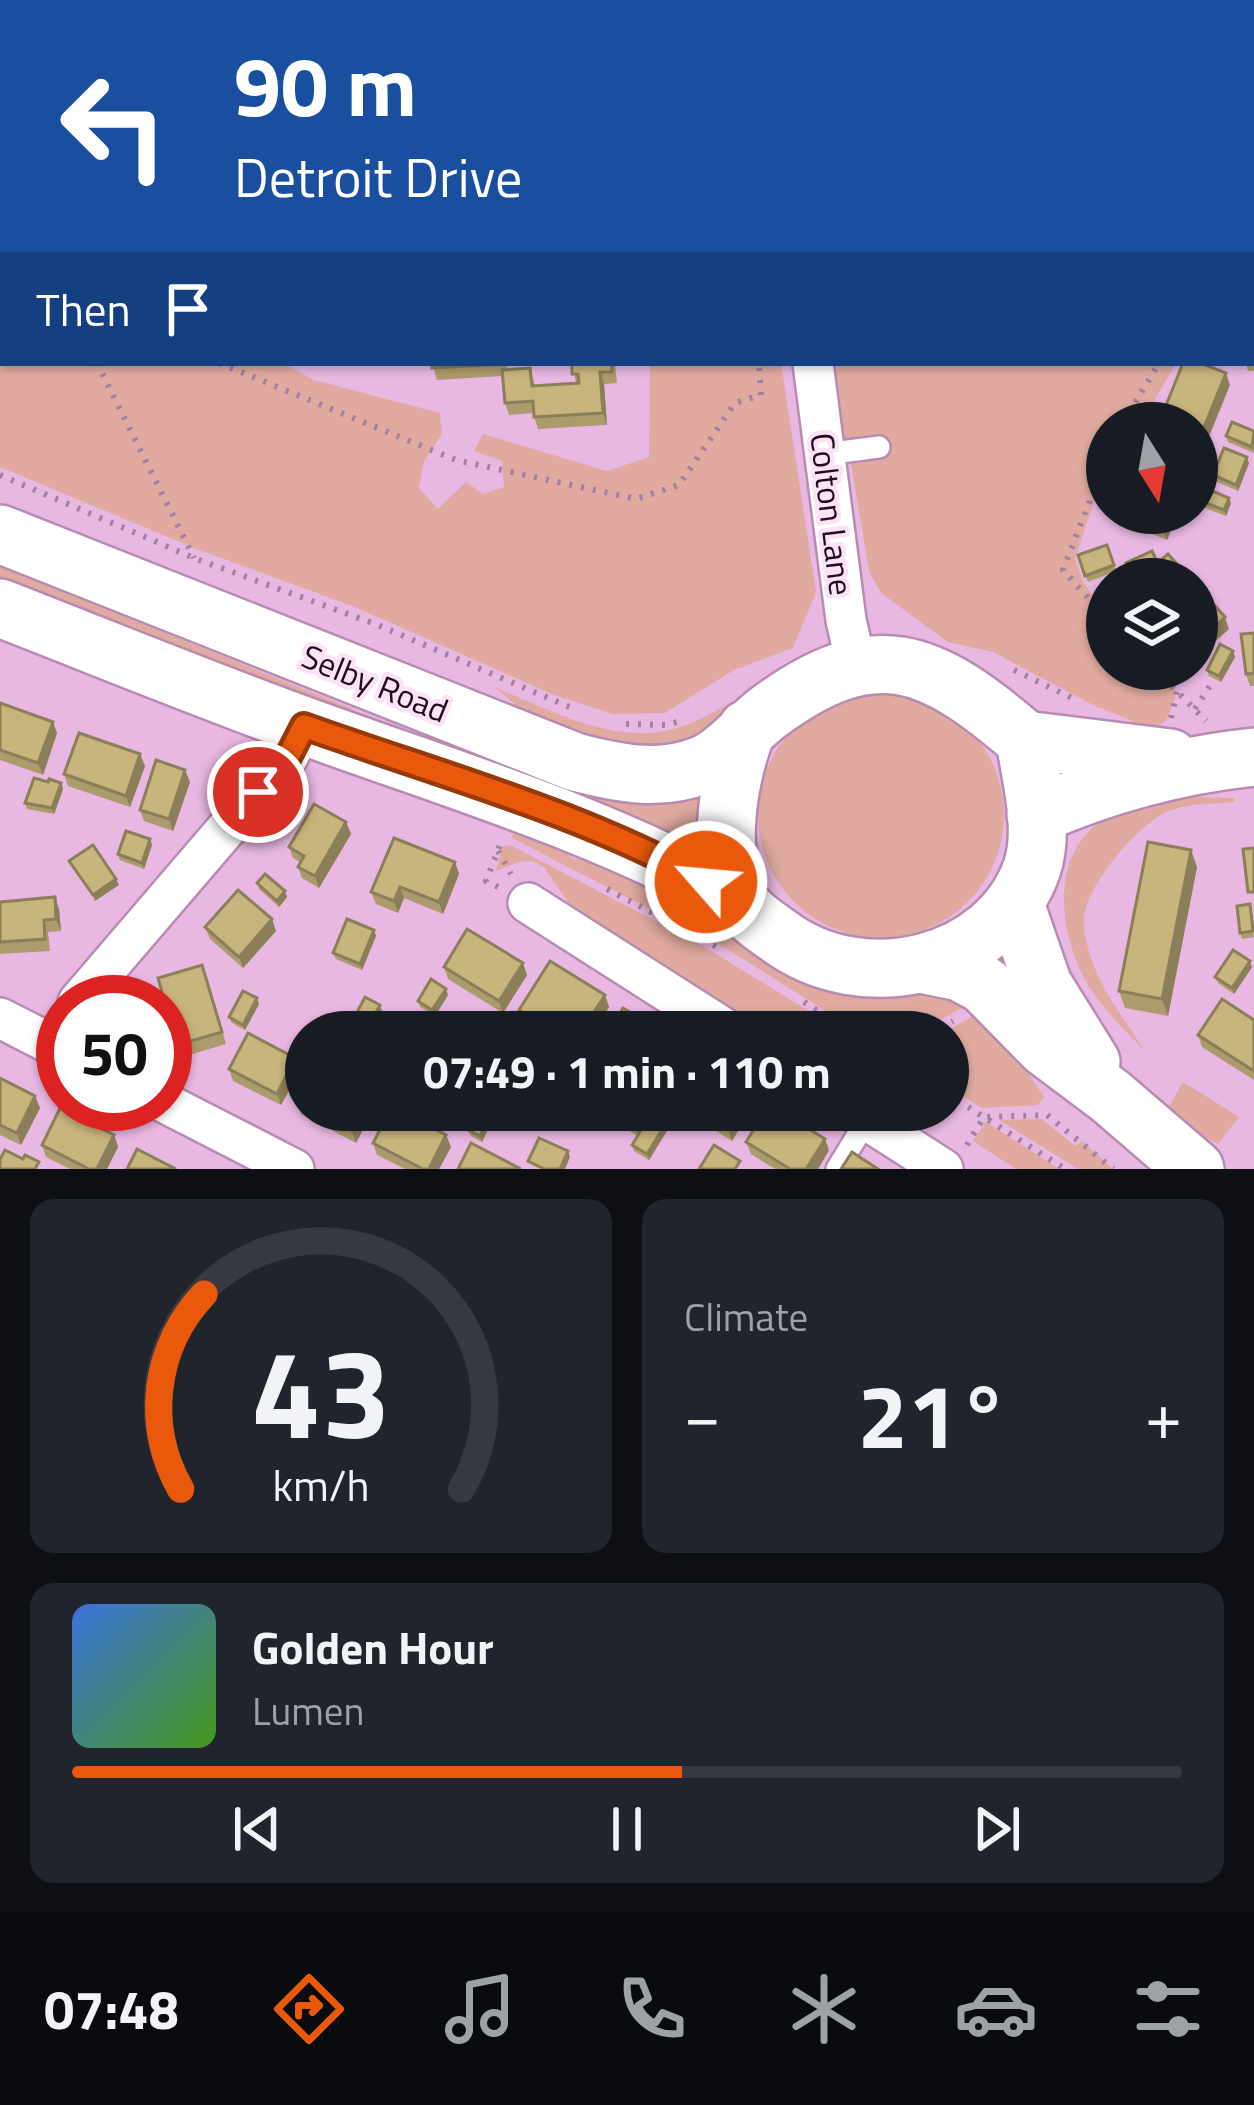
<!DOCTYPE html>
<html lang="en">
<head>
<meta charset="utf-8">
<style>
	:root { --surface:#171b24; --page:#20242c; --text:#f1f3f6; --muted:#9ea1a6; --line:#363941; --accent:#ea580c }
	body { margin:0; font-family:"Titillium Web",sans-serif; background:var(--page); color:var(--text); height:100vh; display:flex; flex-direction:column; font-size:45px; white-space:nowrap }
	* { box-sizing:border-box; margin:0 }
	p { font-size:39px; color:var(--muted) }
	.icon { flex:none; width:66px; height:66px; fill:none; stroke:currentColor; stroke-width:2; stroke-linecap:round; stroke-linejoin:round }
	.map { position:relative; height:1169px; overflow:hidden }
	.side { display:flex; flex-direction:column; gap:30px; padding:30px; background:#0d0f14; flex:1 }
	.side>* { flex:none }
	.hud { position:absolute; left:0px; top:0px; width:1254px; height:366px; box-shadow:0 3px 9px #0004; background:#1a4fa0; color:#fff; overflow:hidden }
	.needle { width:78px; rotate:169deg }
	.tools { position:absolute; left:1086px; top:402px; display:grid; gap:24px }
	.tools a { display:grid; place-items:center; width:132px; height:132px; border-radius:50%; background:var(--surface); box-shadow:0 3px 9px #0004; font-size:60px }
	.speed { position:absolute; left:36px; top:975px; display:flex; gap:24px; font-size:60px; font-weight:700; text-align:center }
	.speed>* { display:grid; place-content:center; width:156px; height:156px; border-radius:50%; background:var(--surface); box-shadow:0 3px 9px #0004; line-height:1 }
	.speed .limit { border:18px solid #d22; background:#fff; color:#111 }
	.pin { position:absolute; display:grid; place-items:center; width:102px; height:102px; color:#fff; margin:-51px; border:6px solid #fff; border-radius:50%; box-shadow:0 3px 12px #0007 }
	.me { position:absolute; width:132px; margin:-66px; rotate:297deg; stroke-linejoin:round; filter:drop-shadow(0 0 9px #0008) }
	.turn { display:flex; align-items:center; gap:42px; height:252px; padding:0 36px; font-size:54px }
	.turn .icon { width:156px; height:156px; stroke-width:2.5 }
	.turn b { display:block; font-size:84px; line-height:102px }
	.then { display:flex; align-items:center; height:114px; padding:0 36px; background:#0003; gap:24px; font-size:45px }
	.big { font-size:90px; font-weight:700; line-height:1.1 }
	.side .widget { flex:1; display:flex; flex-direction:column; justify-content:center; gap:18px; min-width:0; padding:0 42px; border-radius:24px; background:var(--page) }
	.side .dial { align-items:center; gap:0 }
	.dial svg { height:312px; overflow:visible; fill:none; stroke:var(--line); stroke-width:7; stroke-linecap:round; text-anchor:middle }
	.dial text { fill:var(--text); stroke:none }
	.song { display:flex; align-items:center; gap:36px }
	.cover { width:144px; height:144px; border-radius:18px; background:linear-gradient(135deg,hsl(220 70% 55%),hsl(100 70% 35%)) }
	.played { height:12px; border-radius:6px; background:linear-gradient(90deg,var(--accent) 55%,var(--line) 55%) }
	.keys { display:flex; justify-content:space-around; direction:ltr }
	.heat { display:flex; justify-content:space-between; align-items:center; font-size:66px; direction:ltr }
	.side .tiles { flex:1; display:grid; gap:30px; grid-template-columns:1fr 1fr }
	.widget:last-child { grid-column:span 2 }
	.trip { position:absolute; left:285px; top:1011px; width:684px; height:120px; border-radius:60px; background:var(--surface); box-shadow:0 3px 9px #0004; font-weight:700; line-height:120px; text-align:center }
	.menu { display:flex; height:192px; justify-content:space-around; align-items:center; background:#090b0e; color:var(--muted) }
	.menu .icon { width:84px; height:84px }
	.menu .current { color:var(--accent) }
	.menu b { font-size:54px; color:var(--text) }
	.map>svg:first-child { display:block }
</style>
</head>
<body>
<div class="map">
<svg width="1254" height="1169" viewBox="0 0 1254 1169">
	<rect width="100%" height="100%" fill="#e8b8e2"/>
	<g fill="#e0aaa0">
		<path d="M849 0H1254V278L1251 3H848Z"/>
		<path d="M0 236 3 363H282L314 380 440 413 442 434 424 461 419 488 438 509 466 482 483 494 504 487 502 461 474 451 483 434 607 471 649 457 650 363H781L816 592 793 648 734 670 665 713 613 714 554 695 355 607 199 550 0 467Z"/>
		<path d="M831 363H1176L1141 423H1107V480L1094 502 1075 558 1083 582 1107 615V669H1162L1173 677 1176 696 1167 719 1160 725 1144 726 1093 705 993 652 948 642 881 593 869 571 851 464 881 458 883 436 843 442Z"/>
		<path d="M0 566 353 709 347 728 0 594Z"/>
		<path d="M494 687C556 712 623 752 691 723 714 714 733 699 757 690L707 736 659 752 554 736Z"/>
		<circle cx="881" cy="815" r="123"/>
		<path d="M421 727 622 801 649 803 703 791 707 855 412 743Z"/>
		<path d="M1192 797 1235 798 1234 802C1211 804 1182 803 1161 815 1133 831 1080 892 1084 926 1088 973 1120 1013 1145 1051 1126 1031 1105 1011 1090 988 1058 937 1046 847 1111 816 1137 803 1164 799 1192 797Z"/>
		<path d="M515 830 556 845 573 859 590 860 629 877 749 942 866 992H925L970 1004 917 1032H859L727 949 512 838Z"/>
		<path d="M510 845 700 944 843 1032H758L571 907 544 867 533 861 519 862 496 871 502 847Z"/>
		<path d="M980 1012 1011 1046 1044 1097 1038 1105 982 1108 948 1087V1032H945Z"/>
		<path d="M1183 1082 1239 1117 1218 1144 1190 1129 1167 1110Z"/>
		<path d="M1042 1119 1075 1146 1082 1141 1113 1169H1078L999 1120Z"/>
		<path d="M986 1122 1059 1169H1016L973 1141Z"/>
	</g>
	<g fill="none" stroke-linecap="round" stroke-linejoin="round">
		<g stroke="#b88bb2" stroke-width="26">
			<g id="service">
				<path d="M825 454 879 447"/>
				<path d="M837 1169 867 1120"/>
			</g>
		</g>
		<g stroke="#b88bb2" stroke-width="44">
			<g id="minor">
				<path d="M229 0V3"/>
				<path d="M490 0 493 3"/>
				<path d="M829 3 830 0"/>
				<path d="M813 363 846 620 856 664"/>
				<path d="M528 903 730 1032"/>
				<path d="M78 1002 288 757 303 726"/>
				<path d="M0 1018 63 1050"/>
				<path d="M165 1103 294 1169"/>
				<path d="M851 1110 943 1169"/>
			</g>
		</g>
		<g stroke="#b88bb2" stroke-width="62">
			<g id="secondary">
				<path d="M0 534 575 762C617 773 660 782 702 765 724 757 747 729 766 714 874 633 930 658 1025 740 1031 779 1045 829 1032 868 997 968 862 998 779 936 766 927 745 913 739 899 715 849 729 777 747 729"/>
				<path d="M0 608C108 650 215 694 324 733 466 784 607 827 739 901"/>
				<path d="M1025 740 1170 758"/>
				<path d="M1036 815C1107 784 1177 765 1254 757"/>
				<path d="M1015 904 1043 985 1091 1062"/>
				<path d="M926 965 960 972 984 985 1046 1048 1110 1096 1195 1169"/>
			</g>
		</g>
		<g stroke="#a57fa0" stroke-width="6" stroke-dasharray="3 9" stroke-linecap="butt">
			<path d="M112 3V0"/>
			<path d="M1220 3 1222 0"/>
			<path d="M1251 231 1254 227"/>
			<path d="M0 272 3 274"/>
			<path d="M1251 288H1254"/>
			<path d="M97 363 194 558"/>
			<path d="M219 363 456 460 636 499 679 485 735 403 761 395 759 363"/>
			<path d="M1123 423 1159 363"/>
			<path d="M1107 456 1063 570 1107 619"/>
			<path d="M0 475 194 558 378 625 574 709"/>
			<path d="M1155 669 1206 721"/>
			<path d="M1014 670 1072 698"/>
			<path d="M1195 709 1211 684"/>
			<path d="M1171 718 1177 692"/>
			<path d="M626 724 666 725 684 720"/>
			<path d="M498 851 511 874"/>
			<path d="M498 887 486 881 500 845"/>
			<path d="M607 889 717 947"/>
			<path d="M804 1002 851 1032"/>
			<path d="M930 1032 953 1021"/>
			<path d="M948 1094 1065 1169"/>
			<path d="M967 1145 984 1117 1047 1115 1113 1169"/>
		</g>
		<use href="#service" stroke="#fff" stroke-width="21"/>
		<use href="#minor" stroke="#fff" stroke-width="39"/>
		<use href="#secondary" stroke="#fff" stroke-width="57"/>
	</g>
	<g fill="#ac9b6c">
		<path d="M177 0H208L186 3H178Z"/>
		<path d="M1251 315H1254V371H1248L1246 363H1251Z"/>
		<path d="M432 363H507V369L530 368 535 386 576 383 572 363H615L617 383 604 384 607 425 538 429 533 413 509 415 505 403 503 376 437 380Z"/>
		<path d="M1254 431V453L1228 442 1226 436Z"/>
		<path d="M1249 463 1238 491 1215 481 1213 475Z"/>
		<path d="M1201 501 1231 503 1226 516 1203 507Z"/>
		<path d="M1123 513H1178L1167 540 1127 524Z"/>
		<path d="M1107 545 1116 571 1088 582 1078 555Z"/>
		<path d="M1126 563H1158L1190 579H1133Z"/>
		<path d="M1254 633V686H1250L1246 674Z"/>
		<path d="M1233 651 1235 657 1221 682 1209 676 1207 670Z"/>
		<path d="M0 703 57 733 43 775 0 760Z"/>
		<path d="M145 766 130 807 68 786 64 774Z"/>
		<path d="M48 782 61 783 63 789 54 814 27 809 25 803Z"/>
		<path d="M190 782 173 831 144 821 140 810Z"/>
		<path d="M346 822 351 834 319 888 302 878 298 867 300 862 293 858 289 847Z"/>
		<path d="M150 839 152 845 144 869 120 860 118 854Z"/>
		<path d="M455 862 459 874 443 914 404 898 398 913 376 904 371 892Z"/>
		<path d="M1197 867 1168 1016 1125 1008 1119 991Z"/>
		<path d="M257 883 287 897 279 907 259 889Z"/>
		<path d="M0 902 59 909 61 931 48 932 50 951 0 954Z"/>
		<path d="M1250 904 1254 937 1242 939 1240 933Z"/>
		<path d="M205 927 276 931 243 968 210 939Z"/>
		<path d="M376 936 362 970 336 959 333 953Z"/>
		<path d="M444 967 527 975 503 1013 448 979Z"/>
		<path d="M1252 967 1234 994 1218 983 1215 977Z"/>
		<path d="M207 977 226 1044 182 1057 177 1045Z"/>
		<path d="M448 995 435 1016 420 1007 418 1001Z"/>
		<path d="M605 995 609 1007 593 1032H565L556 1026 552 1032H540L523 1021 519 1010Z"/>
		<path d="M259 1004 245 1030 232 1023 229 1017Z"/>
		<path d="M1254 1020V1080L1202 1047 1198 1035Z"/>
		<path d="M295 1058 300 1070 281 1105 233 1081 229 1069Z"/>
		<path d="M0 1078 35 1096 40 1108 21 1145 0 1135Z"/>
		<path d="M306 1084V1110H373L356 1143 301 1114 296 1102Z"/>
		<path d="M683 1110H751L732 1141Z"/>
		<path d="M491 1113 493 1119 482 1142 471 1136 468 1130Z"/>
		<path d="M673 1121 649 1160 634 1151 632 1145 637 1136 628 1130 626 1124Z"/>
		<path d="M114 1135 118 1147 107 1169H70L46 1157 42 1145Z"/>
		<path d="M446 1135 451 1147 439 1169H405L377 1155 373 1143Z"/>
		<path d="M746 1142 829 1150 818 1169H775L751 1154Z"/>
	</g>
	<g fill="#8c7e58">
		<path d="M600 372 604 384 607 425 603 413Z"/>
		<path d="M1226 373 1230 385 1197 466V444Z"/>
		<path d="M1247 457 1249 463 1238 491 1236 485Z"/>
		<path d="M1229 498 1231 503 1226 516 1224 510Z"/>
		<path d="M1169 513H1178L1167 540 1163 529Z"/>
		<path d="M1225 617 1229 629 1198 657 1197 643Z"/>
		<path d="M1233 651 1235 657 1221 682 1219 676Z"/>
		<path d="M53 722 57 733 43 775 38 763Z"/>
		<path d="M140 754 145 766 130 807 126 796Z"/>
		<path d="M185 770 190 782 173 831 169 819Z"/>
		<path d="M61 783 63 789 54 814 52 808Z"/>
		<path d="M346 822 351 834 319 888 315 876Z"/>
		<path d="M150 839 152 845 144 869 142 863Z"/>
		<path d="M1191 850 1197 867 1168 1016 1162 999Z"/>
		<path d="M455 862 459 874 443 914 439 902Z"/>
		<path d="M116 879 119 885 95 901 93 895Z"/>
		<path d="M400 887 404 898 398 913 394 901Z"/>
		<path d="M285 891 287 897 279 907 277 901Z"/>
		<path d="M55 897 59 909 61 931 56 919Z"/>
		<path d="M272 919 276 931 243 968 239 957Z"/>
		<path d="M374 930 376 936 362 970 360 964Z"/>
		<path d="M1250 961 1252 967 1234 994 1232 988Z"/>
		<path d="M523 963 527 975 503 1013 499 1001Z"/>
		<path d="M446 989 448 995 435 1016 432 1010Z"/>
		<path d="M605 995 609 1007 593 1032H581Z"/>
		<path d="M257 998 259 1004 245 1030 243 1025Z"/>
		<path d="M380 1005 382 1011 371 1032H365Z"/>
		<path d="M552 1015 556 1026 552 1032H547L544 1026Z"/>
		<path d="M295 1058 300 1070 281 1105 277 1094Z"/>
		<path d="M35 1096 40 1108 21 1145 17 1133Z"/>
		<path d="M363 1110H373L356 1143 352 1131Z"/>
		<path d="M740 1110H751L732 1141 728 1129Z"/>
		<path d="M491 1113 493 1119 482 1142 480 1136Z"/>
		<path d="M671 1115 673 1121 649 1160 647 1154Z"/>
		<path d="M114 1135 118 1147 107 1169H97Z"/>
		<path d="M446 1135 451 1147 439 1169H429Z"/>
		<path d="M825 1139 829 1150 818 1169H806Z"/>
		<path d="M568 1151 570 1157 565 1169H560Z"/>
	</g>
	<g fill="#c8b47d" stroke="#8c7e58" stroke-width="3">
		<rect x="30" y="0" width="28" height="3"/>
		<path d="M253 0H303L306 3H251Z"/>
		<path d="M361 0H437L440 3H365Z"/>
		<path d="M573 0H618L620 3H576Z"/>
		<rect x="0" y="144" width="3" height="30"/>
		<path d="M1251 315H1254V360L1251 359Z"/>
		<path d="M432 363H503V364L432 368Z"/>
		<path d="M572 363H612V372H600L603 413 534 417 533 401 505 403 502 370 530 368 532 386 579 383 578 374H572Z"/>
		<path d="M1183 363H1201L1226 373 1197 444V423H1159Z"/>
		<path d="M1232 422 1254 431 1252 447 1226 436Z"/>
		<path d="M1224 448 1247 457 1236 485 1213 475Z"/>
		<path d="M1205 488 1229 498 1224 510 1201 501Z"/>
		<path d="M1124 513H1169L1163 529Z"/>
		<path d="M1107 545 1114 565 1085 576 1078 555Z"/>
		<path d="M1152 551 1158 564 1132 576 1126 563Z"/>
		<path d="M1168 554 1190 579H1140Z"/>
		<path d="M1197 586 1225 617 1197 643Z"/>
		<path d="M1254 633V673L1246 674 1241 634Z"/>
		<path d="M1220 644 1233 651 1219 676 1207 670Z"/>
		<path d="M0 703 53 722 38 763 0 750Z"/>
		<path d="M79 733 140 754 126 796 64 774Z"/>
		<path d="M156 760 185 770 169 819 140 810Z"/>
		<path d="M34 778 48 782 49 779 61 783 52 808 25 803Z"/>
		<path d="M314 804 346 822 315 876 298 867 304 856 289 847Z"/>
		<path d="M126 831 150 839 142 863 118 854Z"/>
		<path d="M394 838 455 862 439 902 400 887 394 901 371 892Z"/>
		<path d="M1148 842 1191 850 1162 999 1119 991Z"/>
		<path d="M93 845 116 879 93 895 69 861Z"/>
		<path d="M1254 848V892H1248L1243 849Z"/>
		<path d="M265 874 285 891 277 901 257 883Z"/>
		<path d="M238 890 272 919 239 957 205 927Z"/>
		<path d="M55 897 56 919 44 920 45 939 0 942V902Z"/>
		<path d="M1250 904 1253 931 1240 933 1237 906Z"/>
		<path d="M347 919 374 930 360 964 333 953Z"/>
		<path d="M467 929 523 963 499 1001 444 967Z"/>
		<path d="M1233 950 1250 961 1232 988 1215 977Z"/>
		<path d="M550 961 605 995 581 1032 552 1015 544 1026 519 1010Z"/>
		<path d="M202 965 222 1032 177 1045 158 978Z"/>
		<path d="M431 979 446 989 432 1010 418 1001Z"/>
		<path d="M243 991 257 998 243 1025 229 1017Z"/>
		<path d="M365 997 380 1005 365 1032H362L350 1026Z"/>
		<path d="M1222 999 1254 1020V1071L1198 1035Z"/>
		<path d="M623 1008 661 1032H609Z"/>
		<path d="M506 1019 519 1027 516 1032H479L486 1021 499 1029Z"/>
		<path d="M248 1033 295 1058 277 1094 229 1069Z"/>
		<path d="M0 1078 35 1096 17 1133 0 1125Z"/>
		<path d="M306 1084V1107L296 1102Z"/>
		<path d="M60 1108 114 1135 97 1169H89L42 1145Z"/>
		<path d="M311 1110H363L352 1131Z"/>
		<path d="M390 1110H398L446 1135 429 1169H423L373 1143Z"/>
		<path d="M478 1110H485L491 1113 480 1136 468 1130Z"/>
		<path d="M635 1110H663L671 1115 647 1154 632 1145 640 1132 626 1124Z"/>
		<path d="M698 1110H740L728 1129Z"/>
		<path d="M766 1110H779L825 1139 806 1169H790L746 1142Z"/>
		<path d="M539 1138 568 1151 560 1169H544L528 1161Z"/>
		<path d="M471 1143 521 1169H458Z"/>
		<path d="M714 1145 740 1161 735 1169H699Z"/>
		<path d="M137 1149 176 1169H127Z"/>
		<path d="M5 1150 23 1159 25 1155 39 1162 35 1169H0V1159Z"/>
		<path d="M852 1152 878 1169H841Z"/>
	</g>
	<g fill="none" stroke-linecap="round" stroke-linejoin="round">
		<g stroke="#983908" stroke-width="30">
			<path id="route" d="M258 792 288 757 304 726C438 774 580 812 706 882"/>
		</g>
		<use href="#route" stroke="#ea580c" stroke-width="21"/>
	</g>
	<g text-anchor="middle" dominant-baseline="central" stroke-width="9" stroke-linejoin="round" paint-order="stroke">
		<g font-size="33" fill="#1e0e1d" stroke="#fbe2f7">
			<text transform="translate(832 514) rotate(83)">Colton Lane</text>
			<text transform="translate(375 683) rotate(22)">Selby Road</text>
		</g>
	</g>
</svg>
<div class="tools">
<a><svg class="needle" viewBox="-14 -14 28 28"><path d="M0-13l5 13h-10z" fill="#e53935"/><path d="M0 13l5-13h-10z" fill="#9ea1a6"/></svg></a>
<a><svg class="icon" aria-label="layers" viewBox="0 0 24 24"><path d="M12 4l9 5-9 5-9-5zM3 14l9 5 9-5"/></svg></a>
</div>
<div class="speed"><div class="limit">50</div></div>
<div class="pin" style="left:258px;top:792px;background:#d93025"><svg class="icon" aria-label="arrive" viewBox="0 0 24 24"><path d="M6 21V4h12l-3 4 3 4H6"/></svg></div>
<svg class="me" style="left:706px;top:882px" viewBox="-20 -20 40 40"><circle r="17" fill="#ea580c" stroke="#fff" stroke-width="3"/><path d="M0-11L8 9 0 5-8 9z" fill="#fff"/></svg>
<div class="trip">07:49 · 1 min · 110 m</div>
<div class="hud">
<div class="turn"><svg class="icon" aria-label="left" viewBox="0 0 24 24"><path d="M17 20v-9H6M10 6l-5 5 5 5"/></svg><div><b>90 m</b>Detroit Drive</div></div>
<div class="then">Then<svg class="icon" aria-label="arrive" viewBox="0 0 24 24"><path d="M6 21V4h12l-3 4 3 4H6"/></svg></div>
</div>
</div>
<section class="side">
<div class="tiles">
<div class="widget dial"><svg viewBox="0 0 100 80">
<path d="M14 69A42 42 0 1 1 86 69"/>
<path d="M14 69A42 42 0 0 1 20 19" stroke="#ea580c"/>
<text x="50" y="56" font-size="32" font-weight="700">43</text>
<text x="50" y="72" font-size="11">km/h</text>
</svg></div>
<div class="widget"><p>Climate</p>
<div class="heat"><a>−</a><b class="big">21°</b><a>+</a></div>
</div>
<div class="widget">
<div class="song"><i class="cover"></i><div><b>Golden Hour</b><p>Lumen</p></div></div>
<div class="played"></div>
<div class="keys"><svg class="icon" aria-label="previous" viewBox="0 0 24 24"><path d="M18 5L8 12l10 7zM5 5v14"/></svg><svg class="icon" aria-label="pause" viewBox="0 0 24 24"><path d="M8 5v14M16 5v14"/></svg><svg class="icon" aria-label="next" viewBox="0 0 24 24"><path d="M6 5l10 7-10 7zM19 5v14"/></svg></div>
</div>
</div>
</section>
<nav class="menu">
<b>07:48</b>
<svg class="icon current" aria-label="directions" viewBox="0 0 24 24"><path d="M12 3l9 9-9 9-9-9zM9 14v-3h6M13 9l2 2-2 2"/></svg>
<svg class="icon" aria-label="music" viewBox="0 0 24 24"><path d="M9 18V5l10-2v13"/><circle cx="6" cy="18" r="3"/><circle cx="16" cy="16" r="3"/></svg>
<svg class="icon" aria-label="phone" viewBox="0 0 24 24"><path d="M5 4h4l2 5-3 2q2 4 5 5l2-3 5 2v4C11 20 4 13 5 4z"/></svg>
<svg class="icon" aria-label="climate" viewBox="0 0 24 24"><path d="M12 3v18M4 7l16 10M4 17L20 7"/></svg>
<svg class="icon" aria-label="car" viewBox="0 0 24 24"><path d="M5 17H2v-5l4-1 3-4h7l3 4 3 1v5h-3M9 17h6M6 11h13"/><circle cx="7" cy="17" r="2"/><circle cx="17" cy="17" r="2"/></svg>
<svg class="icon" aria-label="filters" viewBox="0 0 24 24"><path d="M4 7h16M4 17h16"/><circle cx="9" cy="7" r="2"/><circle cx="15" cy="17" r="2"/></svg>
</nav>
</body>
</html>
